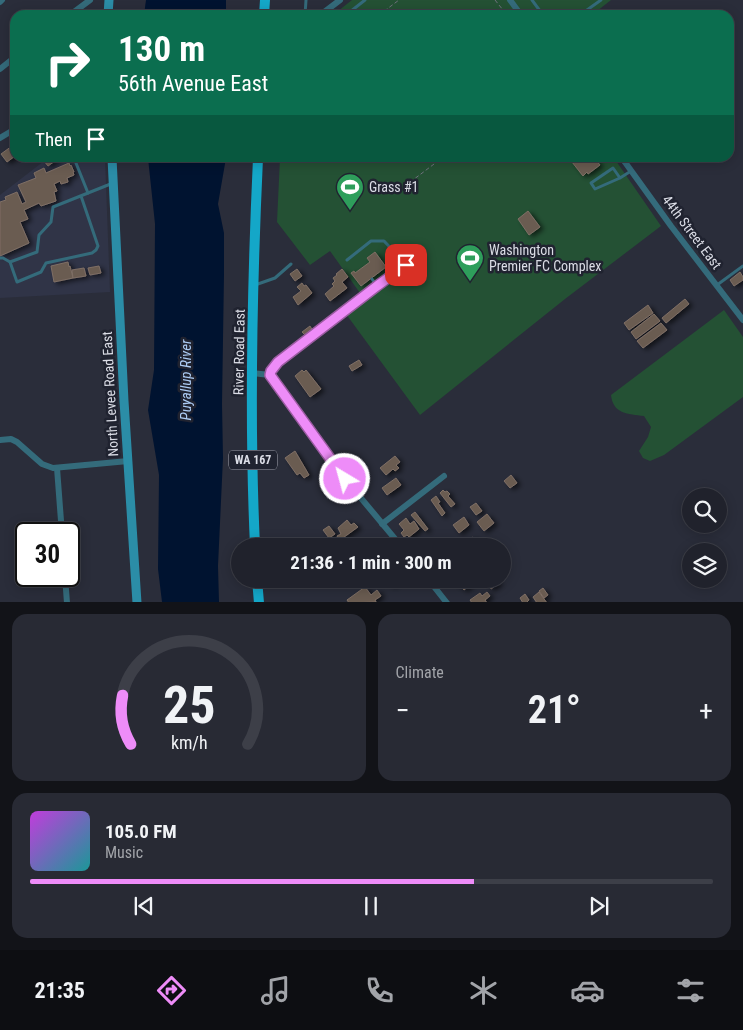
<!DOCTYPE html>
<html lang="en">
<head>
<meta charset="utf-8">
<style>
	:root { --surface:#20222c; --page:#282a34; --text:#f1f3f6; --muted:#a2a4a9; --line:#3d3f48; --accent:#ee8cf8 }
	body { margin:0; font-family:"Roboto Condensed",sans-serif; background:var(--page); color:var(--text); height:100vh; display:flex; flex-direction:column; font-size:19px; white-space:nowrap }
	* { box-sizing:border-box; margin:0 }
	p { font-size:16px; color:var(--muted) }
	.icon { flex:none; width:28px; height:28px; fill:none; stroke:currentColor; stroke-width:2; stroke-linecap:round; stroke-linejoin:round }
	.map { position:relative; height:602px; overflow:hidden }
	.drawer { display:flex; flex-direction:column; gap:12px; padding:12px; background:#121318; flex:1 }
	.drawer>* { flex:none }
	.guide { position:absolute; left:10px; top:10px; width:724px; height:152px; border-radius:15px; box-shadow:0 2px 12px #0003,0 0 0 1px var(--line); background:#0b6e4f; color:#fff; overflow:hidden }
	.tools { position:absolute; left:682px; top:488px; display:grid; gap:10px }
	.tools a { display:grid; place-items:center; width:45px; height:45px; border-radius:50%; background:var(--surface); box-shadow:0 2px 12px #0003,0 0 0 1px var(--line); font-size:25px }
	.speed { position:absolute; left:15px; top:522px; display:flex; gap:10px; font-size:25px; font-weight:700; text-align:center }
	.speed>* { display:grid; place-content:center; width:65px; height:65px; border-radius:50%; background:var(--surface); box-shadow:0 2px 12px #0003,0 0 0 1px var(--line); line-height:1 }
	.speed .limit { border:2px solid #111; border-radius:8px; background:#fff; color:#111 }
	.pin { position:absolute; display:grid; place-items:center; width:42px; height:42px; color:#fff; margin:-21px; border-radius:10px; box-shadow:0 2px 8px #0006 }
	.me { position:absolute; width:55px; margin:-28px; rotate:323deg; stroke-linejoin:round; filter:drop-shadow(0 0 4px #0008) }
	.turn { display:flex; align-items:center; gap:18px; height:105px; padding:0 25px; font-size:22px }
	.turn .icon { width:65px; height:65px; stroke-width:2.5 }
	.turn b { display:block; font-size:35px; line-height:42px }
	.then { display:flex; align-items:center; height:48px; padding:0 25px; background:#0003; gap:10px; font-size:19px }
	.big { font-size:38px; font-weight:700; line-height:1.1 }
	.drawer .card { flex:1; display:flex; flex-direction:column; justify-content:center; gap:8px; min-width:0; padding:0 18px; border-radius:15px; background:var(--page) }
	.drawer .dial { align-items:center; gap:0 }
	.dial svg { height:130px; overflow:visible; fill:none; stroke:var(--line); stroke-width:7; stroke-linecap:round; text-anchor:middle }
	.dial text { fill:var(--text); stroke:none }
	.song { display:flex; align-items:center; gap:15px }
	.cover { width:60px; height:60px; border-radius:8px; background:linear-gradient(135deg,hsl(290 70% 55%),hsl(180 70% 35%)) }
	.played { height:5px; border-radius:2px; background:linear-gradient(90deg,var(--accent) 65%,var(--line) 65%) }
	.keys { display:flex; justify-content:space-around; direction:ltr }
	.heat { display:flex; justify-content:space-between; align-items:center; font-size:28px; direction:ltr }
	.drawer .tiles { flex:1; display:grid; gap:12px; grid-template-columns:1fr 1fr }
	.card:last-child { grid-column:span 2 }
	.trip { position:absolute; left:231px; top:538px; width:280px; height:50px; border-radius:25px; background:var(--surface); box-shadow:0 2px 12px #0003,0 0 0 1px var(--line); font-weight:700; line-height:50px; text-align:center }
	.tab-bar { display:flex; height:80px; justify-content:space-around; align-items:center; background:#0d0e12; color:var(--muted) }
	.tab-bar .icon { width:35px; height:35px }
	.tab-bar .selected { color:var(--accent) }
	.tab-bar b { font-size:22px; color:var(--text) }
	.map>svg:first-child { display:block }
</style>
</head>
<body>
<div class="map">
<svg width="743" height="603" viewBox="0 0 743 603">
	<defs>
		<filter id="shadow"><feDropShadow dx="3.5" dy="2" stdDeviation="2.5" flood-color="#0009"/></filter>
	</defs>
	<rect width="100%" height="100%" fill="#2a2d3a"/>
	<path fill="#303447" d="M48 158H105L110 292 0 298V195Z"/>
	<g fill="#245134">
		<path d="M352 0H611L592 15H333Z"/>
		<path d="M280 158H614L661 226 565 299 420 415 346 314 365 300 330 251 310 265 277 222Z"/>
		<path d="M724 310 743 337V397L664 455 650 461 643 458 639 451 648 437 651 427 644 416C628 414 613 414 611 395Z"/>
	</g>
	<g fill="#001330">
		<path d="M146 0H226V15H144Z"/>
		<path d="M148 158H226L218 204 224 233V274L222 404 223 458 218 566 219 602H162L158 569 159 475 148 410 154 370 155 224Z"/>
	</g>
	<g fill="#6a5b51" stroke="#7f6f65" filter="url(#shadow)">
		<path d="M12 146 15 151V156L7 162 1 154Z"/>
		<path d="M48 158H59L48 166 44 161Z"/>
		<path d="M575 158H594L600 165 588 174 587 172 583 176 572 162 577 159Z"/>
		<path d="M69 163 70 166 71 165 74 172H73L74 175 67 178 68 182 61 184 60 181 54 184 57 191 54 192 56 201 41 206 39 203 24 210 28 219 20 222 29 243 0 256V202L6 200 5 197 17 192 22 204 26 202 18 185 36 178 34 173 44 168 46 173Z"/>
		<path d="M528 211 540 227 529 235 518 219Z"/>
		<path d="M375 252 386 267 361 286 351 273 354 271 355 273 370 262 367 258Z"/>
		<path d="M68 262 69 267 70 266 73 278 54 282 51 266Z"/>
		<path d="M99 266 101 273 90 275 88 268Z"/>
		<path d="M84 268 86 276 73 278 72 270Z"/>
		<path d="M297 269 302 276 295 281 290 274Z"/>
		<path d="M342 269 348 277 342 282 347 288 330 301 325 294 334 286 332 284 335 281 333 278 337 275 336 274Z"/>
		<path d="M740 272 743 277V280L734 286 730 280Z"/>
		<path d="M302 283 304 286 306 285 312 293 298 305 293 297 301 291 297 287Z"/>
		<path d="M685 299 689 304 666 323 662 318Z"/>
		<path d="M648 305 653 313 629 330 624 323Z"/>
		<path d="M654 314 660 321 636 339 631 332Z"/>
		<path d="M661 323 667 330 643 348 637 341Z"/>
		<path d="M310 326 313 331 306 336 302 332Z"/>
		<path d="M359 360 362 365 352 371 349 366Z"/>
		<path d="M302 370 304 372 306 370 321 389 310 397 295 376Z"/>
		<path d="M295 451 309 475 304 478 300 473 297 475 285 458Z"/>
		<path d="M395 456 400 462 396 465 399 468 395 471 393 469 386 475 380 468Z"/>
		<path d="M511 475 517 483 510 488 504 481Z"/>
		<path d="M396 478 401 485 387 495 382 488Z"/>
		<path d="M443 490 445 492 447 491 450 494 448 496 455 504 451 507 440 493Z"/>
		<path d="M436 496 440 502 438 503 445 513 442 516 431 500Z"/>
		<path d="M476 503 482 511 476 515 470 507Z"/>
		<path d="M415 512 428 529 425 531 411 515Z"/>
		<path d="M487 514 494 523 484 531 477 522Z"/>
		<path d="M464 517 469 525 459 533 453 525Z"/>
		<path d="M406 518 410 524 414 521 419 529 409 537 407 535 404 537 401 533 404 530 399 524Z"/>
		<path d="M347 520 351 525 354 523 358 527 340 540 337 536 341 534 338 528Z"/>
		<path d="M329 526 335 534 329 538 323 530Z"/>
		<path d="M473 537 477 542 472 546H470L466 542Z"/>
		<path d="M385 579H398L399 580 392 586Z"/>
		<path d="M455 579H467L466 580 470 585 464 590 460 585 458 586 454 581 456 580Z"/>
		<path d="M490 579H495L499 583 491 589 486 582Z"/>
		<path d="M365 587 371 595 377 590 381 596 375 600 376 602 349 603 347 600Z"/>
		<path d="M543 588 548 595 544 598 539 591Z"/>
		<path d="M487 592 490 596 485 600 487 603H472L470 600 480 593 482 596Z"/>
		<path d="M539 592 547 603H537L533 597Z"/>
		<path d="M525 594 529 600 526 603H523L520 598Z"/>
	</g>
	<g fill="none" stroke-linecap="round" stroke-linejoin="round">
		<g stroke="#6f717d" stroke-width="1" stroke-dasharray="4 2.5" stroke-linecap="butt">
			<path d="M495 0 507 15"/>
			<path d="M363 9 367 15"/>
			<path d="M379 15 399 0"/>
			<path d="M405 186 442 158"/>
		</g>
		<g stroke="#346b7b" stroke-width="3">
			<path d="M532 0 543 15"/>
			<path d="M305 15 306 0"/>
			<path d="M346 15 365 0"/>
			<path d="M580 15 601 0"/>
			<path d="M74 158 88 193"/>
			<path d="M620 178 613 168 591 183 595 189 620 178 631 171"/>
			<path d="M81 196 98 246 96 250 92 253 46 263 41 272 17 282 10 262 37 252 39 235 51 222 53 207 113 183"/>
			<path d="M0 258H3L10 262"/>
			<path d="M347 260 371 241H384L406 264"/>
			<path d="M372 279 377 286"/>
			<path d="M255 285 275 278 291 264"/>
			<path d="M717 285 743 266"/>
		</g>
		<g stroke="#346b7b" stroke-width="6">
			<path d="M510 0 521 15"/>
			<path d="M0 2 2 0"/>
			<path d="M70 15 90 0"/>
			<path d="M318 15 323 13 340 0"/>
			<path d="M0 69 15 57"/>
			<path d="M0 138 15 129"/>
			<path d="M622 158 671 226 743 320"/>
			<path d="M252 373 270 375 340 473 401 546"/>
			<path d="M270 375 271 371 278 362 406 265"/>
			<path d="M0 440 11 439 17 442 42 464 53 468 128 461"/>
			<path d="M57 468 62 534"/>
			<path d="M382 524 444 476"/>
			<path d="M65 576 67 603"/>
			<path d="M428 579 447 603"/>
		</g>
		<g stroke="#2b8da7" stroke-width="9">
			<path d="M108 15 109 0"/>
			<path d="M112 158 124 401 137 603"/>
		</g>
		<g stroke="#14a7c8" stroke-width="10">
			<path d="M264 15 265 0"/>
			<path d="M255 546C249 417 252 287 258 158"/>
			<path d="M257 579 259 603"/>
		</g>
	</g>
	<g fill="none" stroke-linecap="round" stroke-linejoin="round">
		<g stroke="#9b5ba1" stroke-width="12">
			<path id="route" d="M345 479 270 375 271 371 278 362 377 286 406 265"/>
		</g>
		<use href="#route" stroke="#ee8cf8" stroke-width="9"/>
	</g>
	<defs>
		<g id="stadium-pin" transform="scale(1.4375)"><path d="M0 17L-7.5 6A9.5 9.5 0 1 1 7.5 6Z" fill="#2e9e5b" stroke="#202330"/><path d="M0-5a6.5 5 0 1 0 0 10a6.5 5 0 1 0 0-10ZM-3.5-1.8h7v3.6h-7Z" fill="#fff"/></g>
	</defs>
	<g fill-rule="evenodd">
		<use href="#stadium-pin" x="350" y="187"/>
		<use href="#stadium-pin" x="470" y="258"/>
	</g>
	<g text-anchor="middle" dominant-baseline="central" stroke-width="5" stroke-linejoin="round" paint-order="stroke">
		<rect fill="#202330" stroke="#a3a5af" stroke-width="1" x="229" y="450.5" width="48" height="19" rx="4"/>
		<g font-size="12" font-weight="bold" fill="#dbdde6">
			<text x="253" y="460">WA 167</text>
		</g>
		<g font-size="14" fill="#dbdde6" stroke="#202330" text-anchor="start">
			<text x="369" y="187">Grass #1</text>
			<text x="489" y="250">Washington<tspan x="489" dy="16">Premier FC Complex</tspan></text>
		</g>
		<g font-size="14" fill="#dbdde6" stroke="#202330">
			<text transform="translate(692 232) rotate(53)">44th Street East</text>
			<text transform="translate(239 352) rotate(-89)">River Road East</text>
			<text transform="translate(110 394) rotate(-93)">North Levee Road East</text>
		</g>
		<g font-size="15" font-style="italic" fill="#accbf3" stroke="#202330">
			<text transform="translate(186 380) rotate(-90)">Puyallup River</text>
		</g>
	</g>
</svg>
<div class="tools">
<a><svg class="icon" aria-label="search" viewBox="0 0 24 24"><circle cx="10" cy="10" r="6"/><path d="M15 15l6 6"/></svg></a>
<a><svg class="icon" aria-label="layers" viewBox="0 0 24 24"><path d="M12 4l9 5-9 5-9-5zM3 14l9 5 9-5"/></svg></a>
</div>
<div class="speed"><div class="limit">30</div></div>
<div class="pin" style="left:406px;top:265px;background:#d93025"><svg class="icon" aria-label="arrive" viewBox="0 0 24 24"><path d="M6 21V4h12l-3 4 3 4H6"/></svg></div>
<svg class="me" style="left:345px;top:479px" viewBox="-20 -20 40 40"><circle r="17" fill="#ee8cf8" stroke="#fff" stroke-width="3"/><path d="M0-11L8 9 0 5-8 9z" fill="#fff"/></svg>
<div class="trip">21:36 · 1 min · 300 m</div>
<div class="guide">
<div class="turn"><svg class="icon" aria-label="right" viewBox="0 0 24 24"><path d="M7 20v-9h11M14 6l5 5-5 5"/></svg><div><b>130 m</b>56th Avenue East</div></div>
<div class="then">Then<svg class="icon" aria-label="arrive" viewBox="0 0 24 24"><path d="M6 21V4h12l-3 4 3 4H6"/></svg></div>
</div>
</div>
<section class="drawer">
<div class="tiles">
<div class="card dial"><svg viewBox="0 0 100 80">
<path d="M14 69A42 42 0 1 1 86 69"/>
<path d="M14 69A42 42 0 0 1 9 39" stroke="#ee8cf8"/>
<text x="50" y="56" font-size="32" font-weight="700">25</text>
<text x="50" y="72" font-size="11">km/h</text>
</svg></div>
<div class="card"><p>Climate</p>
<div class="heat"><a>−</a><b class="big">21°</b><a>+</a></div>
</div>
<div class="card">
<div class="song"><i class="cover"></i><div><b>105.0 FM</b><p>Music</p></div></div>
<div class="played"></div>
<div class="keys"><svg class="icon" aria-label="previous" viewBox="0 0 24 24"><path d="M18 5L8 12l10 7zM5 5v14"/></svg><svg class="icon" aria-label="pause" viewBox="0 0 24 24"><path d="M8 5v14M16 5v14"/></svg><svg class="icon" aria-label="next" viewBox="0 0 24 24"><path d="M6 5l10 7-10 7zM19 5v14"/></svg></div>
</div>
</div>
</section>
<nav class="tab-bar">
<b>21:35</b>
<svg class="icon selected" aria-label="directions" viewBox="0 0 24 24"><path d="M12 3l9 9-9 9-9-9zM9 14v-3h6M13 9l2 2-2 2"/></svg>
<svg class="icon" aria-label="music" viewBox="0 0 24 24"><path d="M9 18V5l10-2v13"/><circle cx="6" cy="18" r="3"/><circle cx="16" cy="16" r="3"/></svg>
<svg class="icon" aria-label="phone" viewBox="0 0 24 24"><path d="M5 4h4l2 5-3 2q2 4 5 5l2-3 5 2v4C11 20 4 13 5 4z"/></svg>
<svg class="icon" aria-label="climate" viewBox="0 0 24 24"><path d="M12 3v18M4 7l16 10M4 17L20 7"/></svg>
<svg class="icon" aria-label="car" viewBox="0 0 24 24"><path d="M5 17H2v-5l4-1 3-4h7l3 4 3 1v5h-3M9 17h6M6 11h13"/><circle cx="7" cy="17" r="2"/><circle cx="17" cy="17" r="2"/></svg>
<svg class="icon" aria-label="filters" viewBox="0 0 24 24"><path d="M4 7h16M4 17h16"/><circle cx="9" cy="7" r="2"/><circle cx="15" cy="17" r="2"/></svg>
</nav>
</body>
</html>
